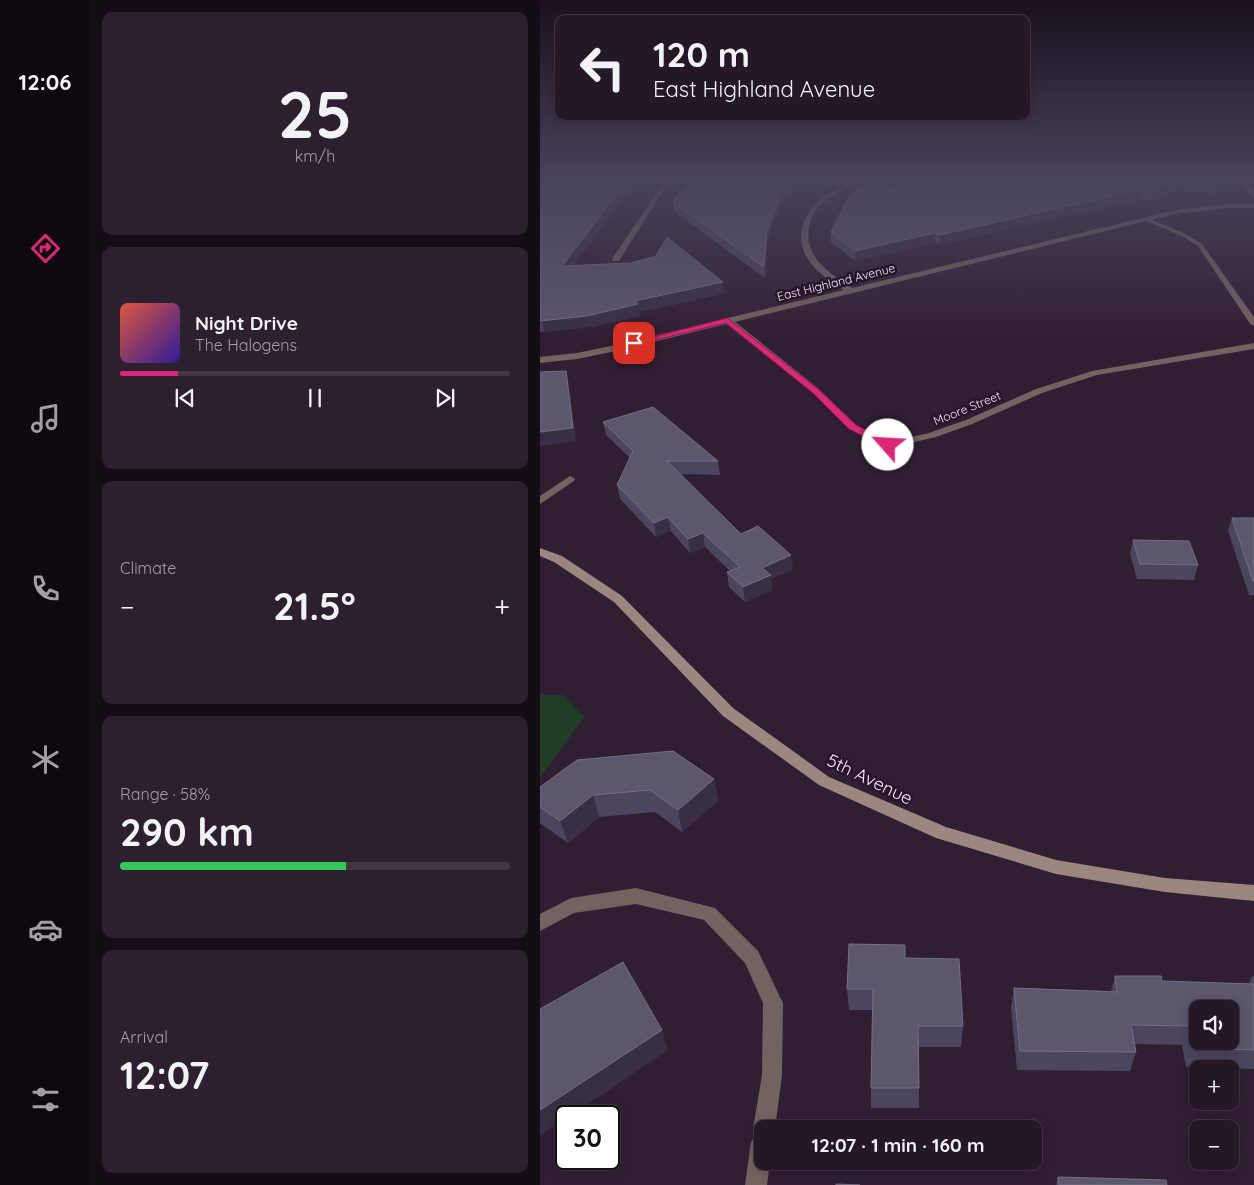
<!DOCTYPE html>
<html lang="en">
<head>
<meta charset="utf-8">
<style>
	:root { --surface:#241726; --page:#2c202e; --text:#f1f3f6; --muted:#a39fa7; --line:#413643; --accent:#db2777 }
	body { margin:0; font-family:Quicksand,sans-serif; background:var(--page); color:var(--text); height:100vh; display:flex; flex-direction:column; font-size:19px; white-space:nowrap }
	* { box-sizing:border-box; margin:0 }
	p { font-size:16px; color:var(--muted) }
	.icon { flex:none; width:28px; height:28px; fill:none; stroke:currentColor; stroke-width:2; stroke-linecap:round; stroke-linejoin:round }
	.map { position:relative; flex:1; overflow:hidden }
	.panel { display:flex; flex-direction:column; gap:12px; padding:12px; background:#140d15; width:450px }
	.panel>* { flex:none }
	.banner { position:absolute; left:15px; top:15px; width:475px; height:105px; border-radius:10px; box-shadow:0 2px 12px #0003,0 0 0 1px var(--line); background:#241726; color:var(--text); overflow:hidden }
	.controls { position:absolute; left:649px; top:1000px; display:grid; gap:10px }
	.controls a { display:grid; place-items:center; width:50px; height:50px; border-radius:10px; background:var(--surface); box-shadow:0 2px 12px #0003,0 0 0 1px var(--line); font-size:25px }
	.speed { position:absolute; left:15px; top:1105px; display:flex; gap:10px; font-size:25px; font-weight:700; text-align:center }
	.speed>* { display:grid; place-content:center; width:65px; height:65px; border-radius:50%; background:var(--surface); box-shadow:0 2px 12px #0003,0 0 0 1px var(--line); line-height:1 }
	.speed .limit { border:2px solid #111; border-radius:8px; background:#fff; color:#111 }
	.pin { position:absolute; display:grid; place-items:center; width:42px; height:42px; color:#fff; margin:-21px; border-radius:10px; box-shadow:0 2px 8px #0006 }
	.me { position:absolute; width:55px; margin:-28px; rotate:296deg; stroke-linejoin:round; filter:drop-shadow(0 0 4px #0008) }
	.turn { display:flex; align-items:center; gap:18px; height:105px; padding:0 15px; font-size:22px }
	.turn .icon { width:65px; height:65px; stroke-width:2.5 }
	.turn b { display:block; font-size:35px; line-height:42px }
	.big { font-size:38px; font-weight:800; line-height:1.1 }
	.panel .widget { flex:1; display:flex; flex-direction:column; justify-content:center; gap:8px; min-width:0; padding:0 18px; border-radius:10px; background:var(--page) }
	.panel .dial { align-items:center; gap:0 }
	.dial b { font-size:65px; line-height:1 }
	.song { display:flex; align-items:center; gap:15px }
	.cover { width:60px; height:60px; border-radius:8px; background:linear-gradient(135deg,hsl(10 70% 55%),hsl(250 70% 35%)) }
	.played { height:5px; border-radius:2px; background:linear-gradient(90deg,var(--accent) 15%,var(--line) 15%) }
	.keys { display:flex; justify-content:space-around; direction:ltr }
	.heat { display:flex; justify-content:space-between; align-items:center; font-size:28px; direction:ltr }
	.charge { height:8px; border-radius:4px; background:linear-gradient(90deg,#34c759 58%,var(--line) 0) }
	.trip { position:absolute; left:214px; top:1120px; width:288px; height:50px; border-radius:10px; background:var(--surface); box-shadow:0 2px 12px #0003,0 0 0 1px var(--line); font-weight:800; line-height:50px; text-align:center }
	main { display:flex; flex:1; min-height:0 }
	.tabs { display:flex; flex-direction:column; width:90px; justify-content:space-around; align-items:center; background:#0e090f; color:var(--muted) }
	.tabs .icon { width:35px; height:35px }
	.tabs .current { color:var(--accent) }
	.tabs b { font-size:22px; color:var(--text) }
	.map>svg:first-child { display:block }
</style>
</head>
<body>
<main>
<nav class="tabs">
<b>12:06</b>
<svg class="icon current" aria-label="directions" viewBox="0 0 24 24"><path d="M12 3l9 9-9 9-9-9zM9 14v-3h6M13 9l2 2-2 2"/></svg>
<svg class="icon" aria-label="music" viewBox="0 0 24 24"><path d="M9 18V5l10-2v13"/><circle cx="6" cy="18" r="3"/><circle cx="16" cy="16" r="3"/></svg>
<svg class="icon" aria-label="phone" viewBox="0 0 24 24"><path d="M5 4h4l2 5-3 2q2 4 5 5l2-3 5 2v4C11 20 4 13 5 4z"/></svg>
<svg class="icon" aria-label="climate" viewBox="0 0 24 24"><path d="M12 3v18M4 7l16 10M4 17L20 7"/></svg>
<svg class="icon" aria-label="car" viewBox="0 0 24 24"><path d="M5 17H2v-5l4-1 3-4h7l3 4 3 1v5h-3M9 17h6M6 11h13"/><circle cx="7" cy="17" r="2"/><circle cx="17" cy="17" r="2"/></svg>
<svg class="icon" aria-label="filters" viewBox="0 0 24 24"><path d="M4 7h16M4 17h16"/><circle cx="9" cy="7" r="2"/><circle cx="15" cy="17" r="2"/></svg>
</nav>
<section class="panel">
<div class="widget dial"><b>25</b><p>km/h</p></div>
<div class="widget">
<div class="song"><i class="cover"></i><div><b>Night Drive</b><p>The Halogens</p></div></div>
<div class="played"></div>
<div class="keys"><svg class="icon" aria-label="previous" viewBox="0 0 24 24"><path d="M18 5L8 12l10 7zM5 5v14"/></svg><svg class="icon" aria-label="pause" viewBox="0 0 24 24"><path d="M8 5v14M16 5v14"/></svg><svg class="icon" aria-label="next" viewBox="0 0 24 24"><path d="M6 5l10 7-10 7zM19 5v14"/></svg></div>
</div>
<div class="widget"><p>Climate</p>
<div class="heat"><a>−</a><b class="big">21.5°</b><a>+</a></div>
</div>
<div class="widget"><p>Range · 58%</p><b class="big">290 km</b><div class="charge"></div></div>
<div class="widget"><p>Arrival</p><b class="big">12:07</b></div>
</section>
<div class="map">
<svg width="714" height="1185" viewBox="0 0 714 1185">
	<rect width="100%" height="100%" fill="#301f33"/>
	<path fill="#1e3e25" d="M0 695H23L44 717 0 778Z"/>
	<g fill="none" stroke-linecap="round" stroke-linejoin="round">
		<g fill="#726360" fill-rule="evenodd">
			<path d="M136 177H142L123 191 79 261H73L72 259 119 189Z"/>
			<path d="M249 177C266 175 293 187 305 184 314 182 319 176 328 177 314 188 300 190 285 201 277 207 271 216 269 227 264 258 289 273 313 288V292H307C295 284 282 276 273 266 246 234 269 203 299 187Z"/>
			<path d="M694 177H700L714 192V198Z"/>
			<path d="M604 218H608L648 235 662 244 714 317V325H711L658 246 644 237 604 220Z"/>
			<path d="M184 318H190L279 389 316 425 349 442 389 433 426 420 496 389 552 371 714 343V349L557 375 502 393 432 424 396 437 348 448 310 429 273 393 184 322Z"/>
			<path d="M30 476 35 479 34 481 0 504V496Z"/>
			<path d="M96 888 175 908 218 951 240 997 243 1003 242 1075 235 1129H222V1161H230L227 1185H205L211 1142 216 1134 213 1129 222 1075 223 1003 205 963 164 920 96 904 34 913 0 931V914L31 898Z"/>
		</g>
		<path fill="#726360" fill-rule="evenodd" d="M687 204H714V208H687L635 214 76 351 37 359 0 363V357L37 353 76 345 635 210Z"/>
		<path fill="#9c8680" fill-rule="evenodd" d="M0 548 22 556 82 596 193 708 289 777 406 827 516 860 625 878 714 885V901L625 892 516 874 396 838 279 785 183 716 74 602 14 562 0 556Z"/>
	</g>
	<g fill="#4b455e">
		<path d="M0 177H99L33 266 185 293 100 312V316L50 327 0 332Z"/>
		<path d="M147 177H284L280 179 269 177V183L245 195 240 205 227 242 225 278 135 212 133 203 150 177Z"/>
		<path d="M328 177H669L675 184 673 193 635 190 612 201 601 199 421 240 399 245 395 243 315 261 291 242V232L328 186Z"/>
		<path d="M63 422 178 461 180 475 140 474 201 534 253 569 231 579 232 590 205 602 189 587 187 572 190 571 165 547 150 553 131 531 116 537 80 499 77 485 90 458 66 435Z"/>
		<path d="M692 518H714V595H709L688 531Z"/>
		<path d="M593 540 658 565 654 580 597 579 590 554Z"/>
		<path d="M174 779 178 801 142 832 115 812 59 817 28 843 0 823V787Z"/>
		<path d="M365 958 423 1026 421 1047H379V1108H331V1088L332 1010H309L307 989Z"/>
		<path d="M575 976 622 981 709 984 712 976H714V1069L646 1067 642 1045 595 1044 596 1052 590 1071 477 1070 471 1007 474 988 571 991Z"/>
		<path d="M518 1177 627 1185H516Z"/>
	</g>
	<g fill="#382f46">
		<path d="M90 177H99L25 277 22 266Z"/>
		<path d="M264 177H269V183L245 195 240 205 227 242 225 278 224 267 227 232 240 195 245 185Z"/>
		<path d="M637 181 635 190 612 201 614 192Z"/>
		<path d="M602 189 601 199 399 245V235Z"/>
		<path d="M395 233V243L315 261V251Z"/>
		<path d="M183 282 185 293 100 312V316L50 327 4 332 1 321Z"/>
		<path d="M26 371 29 384 36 441 0 446V432Z"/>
		<path d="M128 517 131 531 116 537 114 523Z"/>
		<path d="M163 533 165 547 150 553 148 539Z"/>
		<path d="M251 555 253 569 231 579 232 590 205 602 203 587 222 568Z"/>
		<path d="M174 779 178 801 142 832 138 810Z"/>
		<path d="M53 795 59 817 28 843 20 821Z"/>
		<path d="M122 1030 128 1050 30 1116H26V1118L0 1136V1110Z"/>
	</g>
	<g fill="#5d576e" stroke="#756e84" fill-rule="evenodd">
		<path d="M0 177H90L22 266 91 263 116 256 127 237 183 282 95 301 98 304 47 316 0 321Z"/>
		<path d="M150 177H264L245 185 240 195 227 232 224 267 133 203Z"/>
		<path d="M329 177H669L675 184 637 181 614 192 602 189 422 230 399 235 395 233 315 251 291 232 308 199 322 184 370 193 375 188 328 178Z"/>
		<path d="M26 371 33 428 0 432V372Z"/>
		<path d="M113 407 178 461H127L201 534 218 526 251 555 222 568 231 575 203 587 187 572 200 567 163 533 148 539 128 517 114 523 77 485 93 451 63 422Z"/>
		<path d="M692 518H714V581H713Z"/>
		<path d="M593 540 649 541 658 565 600 564Z"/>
		<path d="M133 751 174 779 138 810 110 790 53 795 20 821 0 807V787L37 760Z"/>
		<path d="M309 944 365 945V958L419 959 423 1026H378L379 1088H331L333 989H307Z"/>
		<path d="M83 962 122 1030 0 1110V1009Z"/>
		<path d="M575 976H621L622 981 714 984V1050L653 1048 649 1026 591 1025 596 1052 480 1051 474 988 577 992ZM658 1009H690V1041H658Z"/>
		<path d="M518 1177 626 1180 627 1185H519Z"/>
		<path d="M296 1184 320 1185H296Z"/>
	</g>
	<linearGradient id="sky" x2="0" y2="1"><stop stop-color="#1a111c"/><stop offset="0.52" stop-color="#48425b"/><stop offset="1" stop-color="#48425b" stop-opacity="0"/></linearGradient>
	<rect width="714" height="342" fill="url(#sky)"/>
	<path fill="#db2777" stroke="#8e194d" d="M187 318 279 390 316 425 352 443V447H345L309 429 273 393 186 323 94 345 90 343Z"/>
	<g text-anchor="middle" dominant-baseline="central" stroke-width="5" stroke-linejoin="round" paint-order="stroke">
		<g font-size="12" fill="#f6eaf7" stroke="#261629">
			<text transform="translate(296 282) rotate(-14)">East Highland Avenue</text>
			<text transform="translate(427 408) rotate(-22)">Moore Street</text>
		</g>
		<g font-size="18" fill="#f6eaf7" stroke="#261629">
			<text transform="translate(330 779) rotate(26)">5th Avenue</text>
		</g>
	</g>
</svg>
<div class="controls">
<a><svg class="icon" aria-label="sound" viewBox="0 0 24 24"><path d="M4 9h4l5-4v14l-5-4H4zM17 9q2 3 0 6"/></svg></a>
<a>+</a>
<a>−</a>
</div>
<div class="speed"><div class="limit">30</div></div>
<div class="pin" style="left:94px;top:343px;background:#d93025"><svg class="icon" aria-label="arrive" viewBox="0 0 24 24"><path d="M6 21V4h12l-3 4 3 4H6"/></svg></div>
<svg class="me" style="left:348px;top:445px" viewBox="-20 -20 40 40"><circle r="19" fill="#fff"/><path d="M0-13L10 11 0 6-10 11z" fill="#db2777"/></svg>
<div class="trip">12:07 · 1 min · 160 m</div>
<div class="banner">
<div class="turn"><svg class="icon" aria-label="left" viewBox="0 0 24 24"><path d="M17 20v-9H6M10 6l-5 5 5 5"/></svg><div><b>120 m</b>East Highland Avenue</div></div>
</div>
</div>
</main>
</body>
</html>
